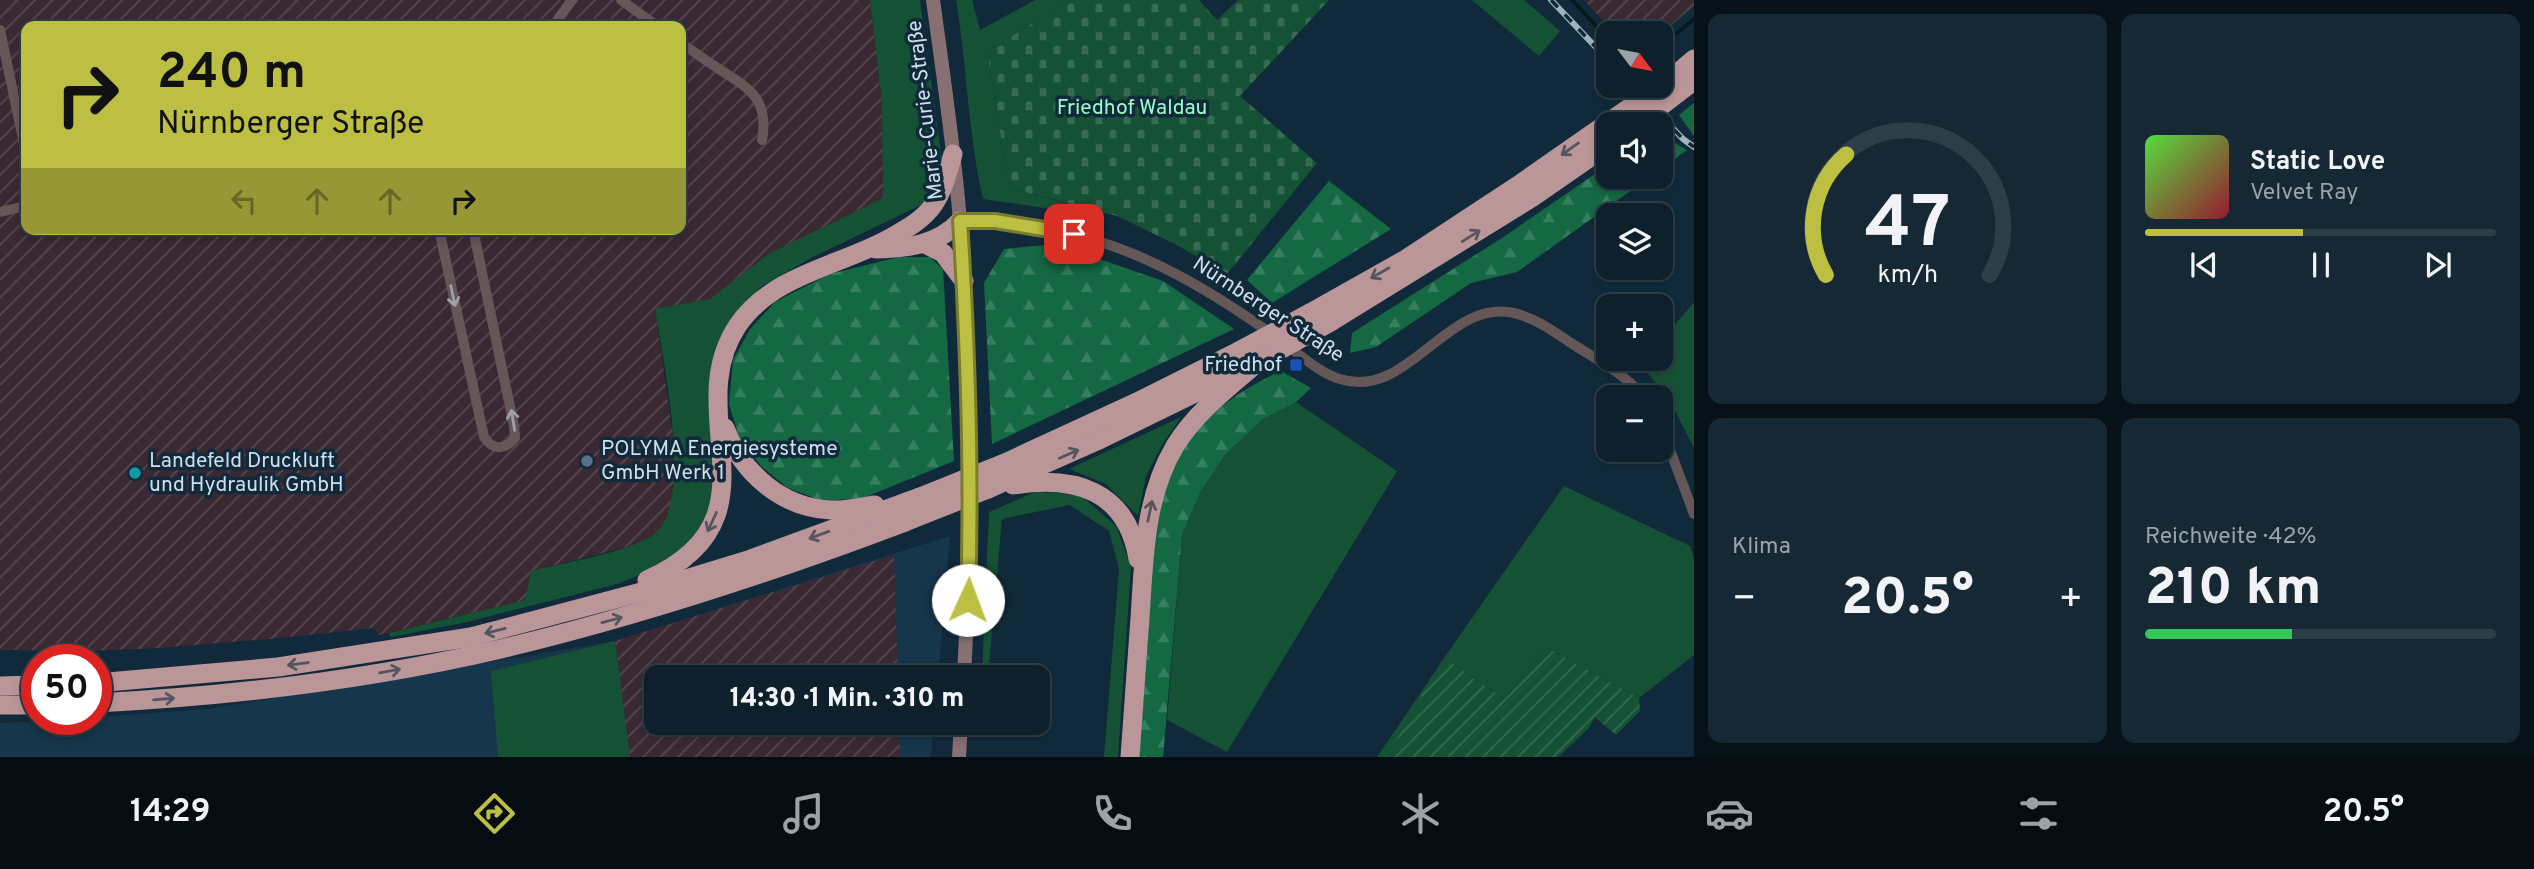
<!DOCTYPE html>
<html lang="de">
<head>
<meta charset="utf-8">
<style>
	:root { --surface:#0d202c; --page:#162834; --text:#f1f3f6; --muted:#9aa3a9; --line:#2d3e48; --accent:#bdbf43 }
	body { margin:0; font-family:Overpass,sans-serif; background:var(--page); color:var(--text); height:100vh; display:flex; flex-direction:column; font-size:26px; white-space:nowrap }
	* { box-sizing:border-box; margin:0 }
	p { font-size:23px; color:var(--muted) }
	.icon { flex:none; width:38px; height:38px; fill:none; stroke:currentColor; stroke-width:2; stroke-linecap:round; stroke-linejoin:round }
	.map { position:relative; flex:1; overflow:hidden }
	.side { display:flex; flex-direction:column; gap:14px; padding:14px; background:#071218; width:840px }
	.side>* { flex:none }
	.banner { position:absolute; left:21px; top:21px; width:665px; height:214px; border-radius:14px; box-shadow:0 4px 10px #0003,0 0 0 2px var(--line); background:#bdbf43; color:#111; overflow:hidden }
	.needle { width:46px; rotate:122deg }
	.buttons { position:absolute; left:1596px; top:21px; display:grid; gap:14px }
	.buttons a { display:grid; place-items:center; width:77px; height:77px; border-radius:14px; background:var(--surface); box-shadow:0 4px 10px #0003,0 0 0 2px var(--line); font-size:35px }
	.speed { position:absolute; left:21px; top:644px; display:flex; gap:14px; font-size:35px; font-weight:700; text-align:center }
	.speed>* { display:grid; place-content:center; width:91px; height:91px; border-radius:50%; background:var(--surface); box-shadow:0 4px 10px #0003,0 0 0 2px var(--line); line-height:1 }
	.speed .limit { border:10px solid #d22; background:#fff; color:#111 }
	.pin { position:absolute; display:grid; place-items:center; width:60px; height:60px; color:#fff; margin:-30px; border-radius:14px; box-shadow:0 4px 10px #0006 }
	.me { position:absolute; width:77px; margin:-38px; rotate:2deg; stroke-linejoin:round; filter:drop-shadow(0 0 5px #0008) }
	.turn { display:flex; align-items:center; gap:24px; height:147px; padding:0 21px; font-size:32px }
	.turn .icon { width:91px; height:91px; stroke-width:2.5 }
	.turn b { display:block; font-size:49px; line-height:60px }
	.lanes { display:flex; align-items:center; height:66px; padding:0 21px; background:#0003; justify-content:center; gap:35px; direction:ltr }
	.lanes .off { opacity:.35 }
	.big { font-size:52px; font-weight:800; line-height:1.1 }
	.side .card { flex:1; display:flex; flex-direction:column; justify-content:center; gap:10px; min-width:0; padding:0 24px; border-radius:14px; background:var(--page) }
	.side .dial { align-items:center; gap:0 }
	.dial svg { height:182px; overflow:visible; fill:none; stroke:var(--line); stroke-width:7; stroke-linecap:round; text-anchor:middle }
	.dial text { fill:var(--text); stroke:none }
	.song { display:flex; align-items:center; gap:21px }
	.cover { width:84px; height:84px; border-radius:10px; background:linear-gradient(135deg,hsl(110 70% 55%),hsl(350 70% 35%)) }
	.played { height:7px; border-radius:4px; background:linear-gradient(90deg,var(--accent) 45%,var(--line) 45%) }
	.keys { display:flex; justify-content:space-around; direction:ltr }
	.heat { display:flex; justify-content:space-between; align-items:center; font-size:38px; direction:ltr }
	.charge { height:10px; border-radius:5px; background:linear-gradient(90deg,#34c759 42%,var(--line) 0) }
	.side .tiles { flex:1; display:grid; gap:14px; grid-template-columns:repeat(2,1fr) }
	.trip { position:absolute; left:644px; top:665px; width:406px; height:70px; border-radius:14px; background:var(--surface); box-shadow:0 4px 10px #0003,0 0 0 2px var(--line); font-weight:800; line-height:70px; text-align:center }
	.dock { display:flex; height:112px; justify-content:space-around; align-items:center; background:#050d12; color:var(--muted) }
	.dock .icon { width:49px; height:49px }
	.dock .active { color:var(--accent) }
	.dock b { font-size:32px; color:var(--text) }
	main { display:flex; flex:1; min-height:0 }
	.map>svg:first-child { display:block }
</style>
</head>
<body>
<main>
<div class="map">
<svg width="1694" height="757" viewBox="0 0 1694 757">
	<defs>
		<pattern id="industrial-furrows" width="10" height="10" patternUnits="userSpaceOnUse" patternTransform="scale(1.75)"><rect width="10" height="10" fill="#3a2933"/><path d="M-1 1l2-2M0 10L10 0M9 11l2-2" fill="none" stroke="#554851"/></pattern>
		<pattern id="forest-firs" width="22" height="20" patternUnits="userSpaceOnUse" patternTransform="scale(1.75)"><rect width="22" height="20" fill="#146943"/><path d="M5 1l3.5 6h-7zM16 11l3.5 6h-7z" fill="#357e5e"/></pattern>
		<pattern id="cemetery-stones" width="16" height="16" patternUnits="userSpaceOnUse" patternTransform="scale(1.75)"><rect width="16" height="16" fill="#155134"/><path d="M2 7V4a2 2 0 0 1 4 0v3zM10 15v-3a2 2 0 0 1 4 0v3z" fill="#366a52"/></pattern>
		<pattern id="garden-furrows" width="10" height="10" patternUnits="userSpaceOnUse" patternTransform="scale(1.75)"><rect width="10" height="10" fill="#155134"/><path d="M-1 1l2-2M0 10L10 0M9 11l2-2" fill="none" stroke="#366a52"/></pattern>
	</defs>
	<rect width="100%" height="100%" fill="#112a3b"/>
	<path fill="#16364b" d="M950 536 938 677H656V723H934L931 757H0V723L96 719V717L208 709 615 641Z"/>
	<g fill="url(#industrial-furrows)" fill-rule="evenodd">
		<path d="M0 0H870L882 103 884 198 770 253 710 299 655 309 674 444V495L667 519 656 533 635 545 531 571 526 600 379 635 374 628 269 639 160 648 88 651 0 650ZM26 26H681V229H26Z"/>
		<path d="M1584 0H1694V6L1661 34 1615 33Z"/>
		<path d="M894 555 898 677H656V723H899L900 757H629L615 641Z"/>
	</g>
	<g fill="#155134">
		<path d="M870 0H920L942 160 923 204 813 257 762 286 735 314 722 335 711 379 716 476 708 513 694 540 655 569 617 584 467 622 391 637 389 633 525 600 531 571C562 563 631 552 654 534 695 504 662 356 655 309L710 299 770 253 883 198 882 103Z"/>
		<path d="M956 0H972L980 30 1035 0H1071L987 51 1009 188 1080 207 1078 213 983 199C968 134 967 66 956 0Z"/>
		<path d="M1472 0H1524L1560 31 1539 56Z"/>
		<path d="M1694 302V448L1667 395 1647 373 1648 359H1661V341Z"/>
		<path d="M1296 402 1397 471 1227 752 1167 720 1182 535 1201 491 1225 455 1262 420Z"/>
		<path d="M1181 417 1162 445 1146 476 1138 516 1106 484 1069 469Z"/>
		<path d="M1564 486 1690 546 1694 559V655L1639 698 1544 646 1505 699 1444 658Z"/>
		<path d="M1035 492 1078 493 1116 526 1131 567 1118 757H1104L1119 569 1109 531 1070 505 1002 519 988 677H982L989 512Z"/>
		<path d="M615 641 630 757H498L491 671Z"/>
		<path d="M1420 694 1424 700 1384 757H1377Z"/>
	</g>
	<g fill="url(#forest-firs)">
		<path d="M1694 103V136L1679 115Z"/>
		<path d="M1661 135 1687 150 1661 169Z"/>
		<path d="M1608 165V177H1650L1517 272 1471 283 1376 347 1350 353 1352 333 1502 238Z"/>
		<path d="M1329 181 1391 229 1272 303 1247 280Z"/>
		<path d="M1046 245 1085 254 1163 281 1234 329 992 444 984 283 1004 249Z"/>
		<path d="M899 257H930L943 269 954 461 863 498 822 501 788 488 762 467 740 440 729 404 733 360 750 329 775 302 830 274Z"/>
		<path d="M1281 371 1311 388 1296 402 1262 420 1225 455 1201 491 1182 535 1163 757H1139C1143 706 1147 655 1150 603 1153 565 1153 524 1165 487 1183 430 1228 395 1281 371Z"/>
	</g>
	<path fill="url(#cemetery-stones)" d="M1071 0H1199L1217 20 1238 0H1329L1240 96 1317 163 1227 274 1175 244 1117 216 1009 188 987 51Z"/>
	<path fill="url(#garden-furrows)" d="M1544 646 1639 698 1640 711 1616 735 1595 717 1588 729 1558 757H1384L1423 700 1420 694 1444 658 1505 699Z"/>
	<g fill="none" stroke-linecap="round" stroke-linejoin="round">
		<g stroke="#061819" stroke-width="3.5">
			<path d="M1572 0 1608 39"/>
			<path d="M1661 46 1694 19"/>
		</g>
		<g stroke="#655657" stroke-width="10">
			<path d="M621 0 657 26"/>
			<path d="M553 26 572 0"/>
			<path d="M0 30 26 153"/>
			<path d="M681 43C694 52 708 62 722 71 752 90 769 101 762 140"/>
			<path d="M0 212 26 206"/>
			<path d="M960 221C1085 221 1173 263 1273 335"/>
			<path d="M439 229 484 437C493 450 504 451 515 438L514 426 473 229"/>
			<path d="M1286 345C1303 357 1320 373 1340 379 1408 401 1447 298 1514 313 1535 318 1553 331 1571 343 1596 359 1625 374 1644 397"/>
			<path d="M1661 426 1694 514"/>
		</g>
		<g stroke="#887072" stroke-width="14">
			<path d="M933 0C943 73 954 147 960 221 972 373 972 526 964 677"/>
			<path d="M959 757 961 723"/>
		</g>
		<g stroke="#bb9698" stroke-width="19">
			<path d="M1668 81 1694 59"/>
			<path d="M1678 93 1694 81"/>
			<path d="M925 244 943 253 964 281"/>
			<path d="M876 249C908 248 938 245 960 221"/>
			<path d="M1310 313 1406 259 1517 186 1626 110"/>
			<path d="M1329 323 1533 197 1608 145"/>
			<path d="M725 428C742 473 782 508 831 510 846 511 861 507 875 505"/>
			<path d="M1007 462 1141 400 1239 351"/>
			<path d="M1013 485C1074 475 1127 490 1138 559"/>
			<path d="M988 489 1101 439 1234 374"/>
			<path d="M647 580C785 519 678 414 738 325 773 274 841 266 892 237 908 228 924 219 934 204 944 189 948 171 953 154"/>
			<path d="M96 683 278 667 471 637 653 589 751 559 920 497"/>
			<path d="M0 686 37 685"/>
			<path d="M96 703C232 696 368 680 501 649 639 616 773 572 905 522"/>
			<path d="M0 705H37"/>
			<path d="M1130 757C1133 710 1137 664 1140 618 1144 559 1144 498 1175 446 1196 412 1228 388 1258 362"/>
		</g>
		<g stroke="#a2b3c0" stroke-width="6">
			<g id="rail">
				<path d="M1551 0 1608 60"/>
				<path d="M1633 86 1683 139 1694 147"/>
			</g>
		</g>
		<use href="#rail" stroke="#112a3b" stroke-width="3.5" stroke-dasharray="10" stroke-linecap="butt"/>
		<g stroke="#bb9698" stroke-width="19">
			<path d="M1626 110 1668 81"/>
			<path d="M1638 124 1678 93"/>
			<path d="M1239 351 1310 313"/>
			<path d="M1258 362 1329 323"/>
			<path d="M920 497 1007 462"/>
			<path d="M905 522 988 489"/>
		</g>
	</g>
	<defs><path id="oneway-shaft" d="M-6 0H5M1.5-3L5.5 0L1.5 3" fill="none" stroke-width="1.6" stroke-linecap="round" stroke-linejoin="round" transform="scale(1.75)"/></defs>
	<g stroke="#555560">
		<use href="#oneway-shaft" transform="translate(1570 149) rotate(145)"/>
		<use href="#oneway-shaft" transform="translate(1471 236) rotate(-32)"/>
		<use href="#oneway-shaft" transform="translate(1380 273) rotate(150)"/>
		<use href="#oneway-shaft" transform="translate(1069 454) rotate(-24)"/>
		<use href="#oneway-shaft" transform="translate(1150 511) rotate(-78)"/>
		<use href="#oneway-shaft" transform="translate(712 522) rotate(115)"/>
		<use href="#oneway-shaft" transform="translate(819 535) rotate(160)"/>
		<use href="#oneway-shaft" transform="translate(612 620) rotate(-15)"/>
		<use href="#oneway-shaft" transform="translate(495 631) rotate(166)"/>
		<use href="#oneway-shaft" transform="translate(298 664) rotate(172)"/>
		<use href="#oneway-shaft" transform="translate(390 671) rotate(-10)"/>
		<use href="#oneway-shaft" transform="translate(164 699) rotate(-5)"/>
	</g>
	<g stroke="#a0a1a8">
		<use href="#oneway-shaft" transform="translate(453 296) rotate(78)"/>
		<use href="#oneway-shaft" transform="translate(513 420) rotate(-99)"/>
	</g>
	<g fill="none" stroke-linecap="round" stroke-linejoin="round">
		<g stroke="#7b7c2c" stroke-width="18">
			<path id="route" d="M968 600C972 474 968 347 960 221H995L1074 234"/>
		</g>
		<use href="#route" stroke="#bdbf43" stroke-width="12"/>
	</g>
	<rect fill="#1a4fb4" stroke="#112a3b" stroke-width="2.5" x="1289" y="358" width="14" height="14" rx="3.5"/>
	<circle fill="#5c6f8a" stroke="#112a3b" stroke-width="2.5" cx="587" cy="461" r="7"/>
	<circle fill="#0f9aa8" stroke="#112a3b" stroke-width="2.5" cx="135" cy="473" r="7"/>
	<g text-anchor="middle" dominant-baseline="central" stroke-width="7" stroke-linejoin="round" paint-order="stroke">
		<g font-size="21" fill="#99fec5" stroke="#112a3b">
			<text x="1132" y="108">Friedhof Waldau</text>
		</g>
		<g font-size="21" fill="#d0dfea" stroke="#112a3b">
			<text transform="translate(926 110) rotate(-97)">Marie-Curie-Straße</text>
			<text transform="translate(1268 310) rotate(33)">Nürnberger Straße</text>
		</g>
		<g font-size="21" fill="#d0dfea" stroke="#112a3b" text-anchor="start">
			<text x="1282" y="365" text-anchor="end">Friedhof</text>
			<text x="601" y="449">POLYMA Energiesysteme<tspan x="601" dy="24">GmbH Werk 1</tspan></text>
			<text x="149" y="461">Landefeld Druckluft<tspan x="149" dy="24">und Hydraulik GmbH</tspan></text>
		</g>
	</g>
</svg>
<div class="buttons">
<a><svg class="needle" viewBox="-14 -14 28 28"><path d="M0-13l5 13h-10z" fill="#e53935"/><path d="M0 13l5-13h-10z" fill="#9aa3a9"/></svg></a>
<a><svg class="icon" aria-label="sound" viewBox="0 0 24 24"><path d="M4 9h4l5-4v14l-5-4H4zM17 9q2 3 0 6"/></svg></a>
<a><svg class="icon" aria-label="layers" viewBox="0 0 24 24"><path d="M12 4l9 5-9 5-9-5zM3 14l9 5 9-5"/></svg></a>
<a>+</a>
<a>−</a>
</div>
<div class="speed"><div class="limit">50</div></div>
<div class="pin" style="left:1074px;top:234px;background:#d93025"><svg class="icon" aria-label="arrive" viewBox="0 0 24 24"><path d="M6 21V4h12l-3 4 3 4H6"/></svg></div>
<svg class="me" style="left:968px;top:600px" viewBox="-20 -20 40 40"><circle r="19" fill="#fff"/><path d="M0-13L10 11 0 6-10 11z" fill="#bdbf43"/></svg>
<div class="trip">14:30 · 1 Min. · 310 m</div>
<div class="banner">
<div class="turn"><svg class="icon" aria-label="right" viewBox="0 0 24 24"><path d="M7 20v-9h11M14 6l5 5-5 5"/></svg><div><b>240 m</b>Nürnberger Straße</div></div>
<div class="lanes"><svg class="icon off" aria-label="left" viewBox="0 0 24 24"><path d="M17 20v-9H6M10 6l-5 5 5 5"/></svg><svg class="icon off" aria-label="ahead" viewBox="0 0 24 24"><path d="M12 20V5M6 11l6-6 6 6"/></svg><svg class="icon off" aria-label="ahead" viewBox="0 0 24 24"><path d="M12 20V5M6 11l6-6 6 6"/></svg><svg class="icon" aria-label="right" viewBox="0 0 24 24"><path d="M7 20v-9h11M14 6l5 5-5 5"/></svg></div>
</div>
</div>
<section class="side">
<div class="tiles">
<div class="card dial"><svg viewBox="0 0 100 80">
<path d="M14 69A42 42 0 1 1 86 69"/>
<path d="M14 69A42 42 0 0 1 23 16" stroke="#bdbf43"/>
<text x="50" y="56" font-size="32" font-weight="700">47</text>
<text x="50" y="72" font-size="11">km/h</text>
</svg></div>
<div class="card">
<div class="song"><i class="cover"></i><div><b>Static Love</b><p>Velvet Ray</p></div></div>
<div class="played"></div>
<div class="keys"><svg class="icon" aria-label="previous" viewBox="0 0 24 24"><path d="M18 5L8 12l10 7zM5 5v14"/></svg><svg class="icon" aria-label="pause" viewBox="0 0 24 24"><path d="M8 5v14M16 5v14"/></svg><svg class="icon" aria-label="next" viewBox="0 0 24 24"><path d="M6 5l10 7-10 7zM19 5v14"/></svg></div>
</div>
<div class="card"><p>Klima</p>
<div class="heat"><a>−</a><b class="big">20.5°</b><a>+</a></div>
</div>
<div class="card"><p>Reichweite · 42%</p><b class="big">210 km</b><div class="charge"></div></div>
</div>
</section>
</main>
<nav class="dock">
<b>14:29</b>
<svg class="icon active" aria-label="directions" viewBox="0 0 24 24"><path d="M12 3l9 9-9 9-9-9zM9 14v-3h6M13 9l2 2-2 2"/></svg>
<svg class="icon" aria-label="music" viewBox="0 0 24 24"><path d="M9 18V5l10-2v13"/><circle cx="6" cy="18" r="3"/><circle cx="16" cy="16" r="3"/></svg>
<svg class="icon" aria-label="phone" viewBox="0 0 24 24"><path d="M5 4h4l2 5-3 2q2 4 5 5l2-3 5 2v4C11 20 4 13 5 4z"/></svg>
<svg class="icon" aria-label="climate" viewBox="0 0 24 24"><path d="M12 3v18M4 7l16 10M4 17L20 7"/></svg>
<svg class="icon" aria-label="car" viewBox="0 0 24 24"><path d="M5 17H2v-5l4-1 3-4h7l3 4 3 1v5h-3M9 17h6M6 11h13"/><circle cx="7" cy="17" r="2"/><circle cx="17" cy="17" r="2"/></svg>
<svg class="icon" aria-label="filters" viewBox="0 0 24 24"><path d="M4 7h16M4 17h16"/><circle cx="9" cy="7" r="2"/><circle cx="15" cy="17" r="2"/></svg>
<b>20.5°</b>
</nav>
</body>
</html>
